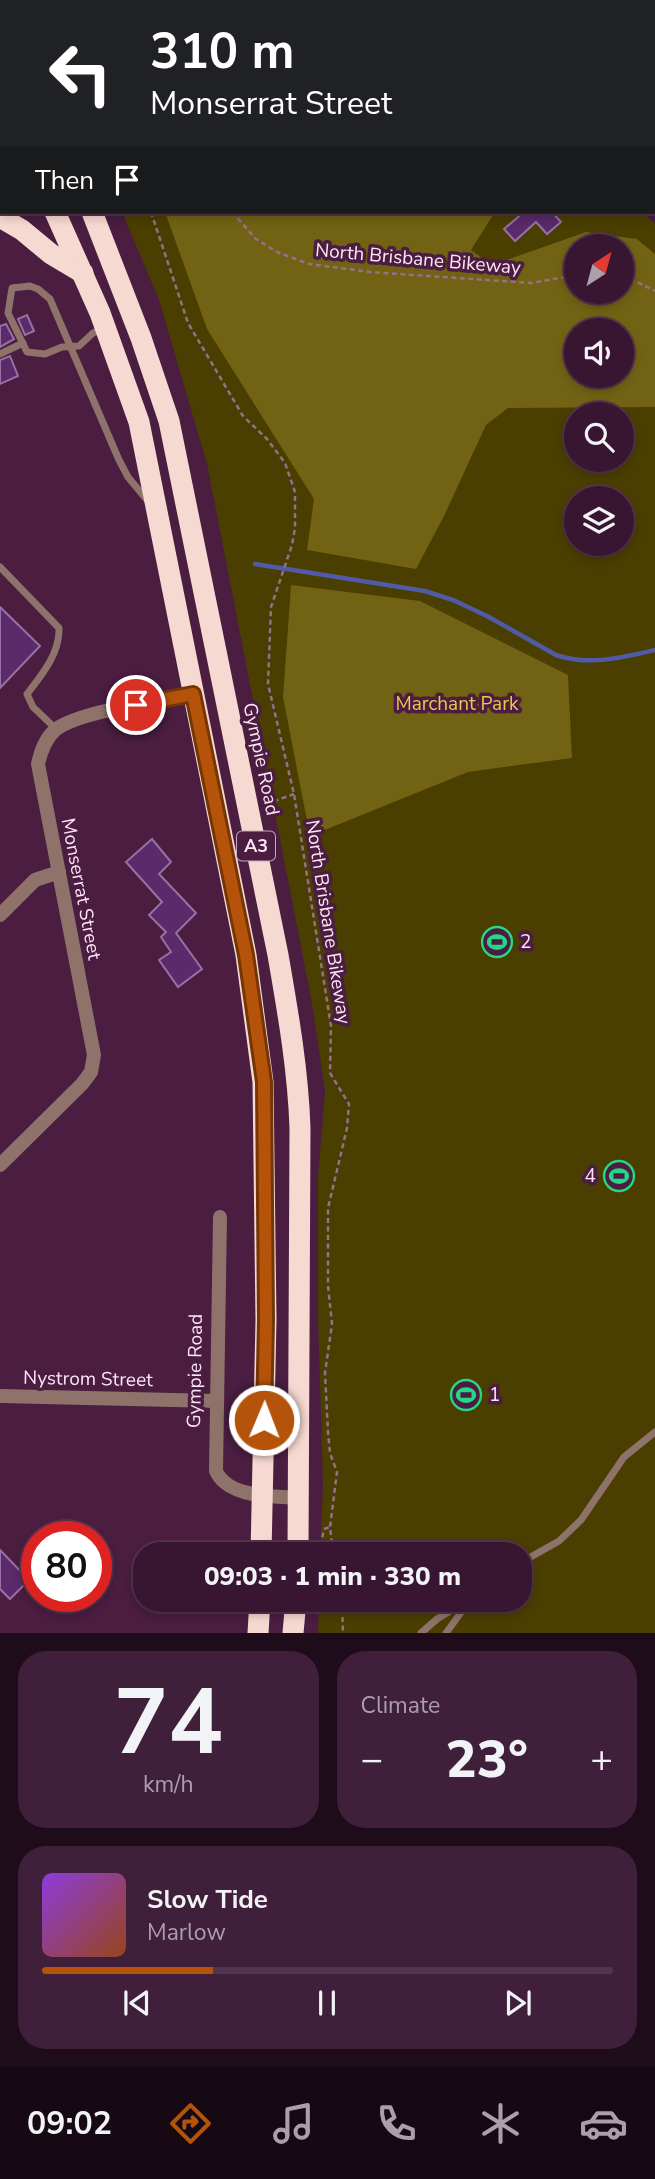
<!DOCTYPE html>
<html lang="en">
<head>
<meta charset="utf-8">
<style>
	:root { --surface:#381631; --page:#3f1f39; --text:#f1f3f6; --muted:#ab9fab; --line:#52354d; --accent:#b45309 }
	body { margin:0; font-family:"Nunito Sans",sans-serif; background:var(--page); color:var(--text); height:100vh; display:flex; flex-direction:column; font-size:26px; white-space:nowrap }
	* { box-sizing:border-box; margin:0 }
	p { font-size:23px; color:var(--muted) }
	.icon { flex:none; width:38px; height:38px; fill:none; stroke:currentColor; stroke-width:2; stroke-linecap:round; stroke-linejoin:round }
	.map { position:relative; height:1633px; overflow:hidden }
	.panel { display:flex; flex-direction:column; gap:18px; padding:18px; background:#1f0c1b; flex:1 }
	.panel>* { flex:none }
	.hud { position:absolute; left:0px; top:0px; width:656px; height:214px; box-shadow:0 4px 10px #0003,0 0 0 2px var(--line); background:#202124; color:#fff; overflow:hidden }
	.needle { width:46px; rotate:36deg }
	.controls { position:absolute; left:564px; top:234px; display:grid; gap:14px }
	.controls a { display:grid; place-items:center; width:70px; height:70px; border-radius:50%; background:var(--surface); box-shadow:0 4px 10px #0003,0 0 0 2px var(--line); font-size:35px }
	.speed { position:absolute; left:21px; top:1521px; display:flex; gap:14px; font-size:35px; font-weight:700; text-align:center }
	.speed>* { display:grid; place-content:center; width:91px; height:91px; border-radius:50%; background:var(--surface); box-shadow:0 4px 10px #0003,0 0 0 2px var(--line); line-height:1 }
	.speed .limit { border:10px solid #d22; background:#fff; color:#111 }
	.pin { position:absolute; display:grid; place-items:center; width:60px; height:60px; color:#fff; margin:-30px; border:4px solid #fff; border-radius:50%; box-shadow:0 2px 7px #0007 }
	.me { position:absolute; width:77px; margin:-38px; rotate:1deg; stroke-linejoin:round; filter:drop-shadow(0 0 5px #0008) }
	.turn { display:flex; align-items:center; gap:24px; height:147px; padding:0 35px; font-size:32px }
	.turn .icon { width:91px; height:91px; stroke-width:2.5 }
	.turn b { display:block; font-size:49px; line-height:60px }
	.then { display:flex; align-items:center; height:66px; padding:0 35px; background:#0003; gap:14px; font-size:26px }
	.big { font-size:52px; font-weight:800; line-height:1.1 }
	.panel .card { flex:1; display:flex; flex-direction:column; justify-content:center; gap:10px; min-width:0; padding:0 24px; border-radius:28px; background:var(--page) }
	.panel .dial { align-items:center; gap:0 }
	.dial b { font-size:91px; line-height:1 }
	.song { display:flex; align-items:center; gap:21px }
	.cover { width:84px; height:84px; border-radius:10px; background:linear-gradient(135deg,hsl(270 70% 55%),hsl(20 70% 35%)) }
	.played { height:7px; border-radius:4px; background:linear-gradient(90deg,var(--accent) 30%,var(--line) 30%) }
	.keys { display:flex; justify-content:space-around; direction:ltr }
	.heat { display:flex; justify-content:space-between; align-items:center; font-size:38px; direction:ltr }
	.panel .tiles { flex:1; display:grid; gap:18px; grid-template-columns:1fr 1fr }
	.card:last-child { grid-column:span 2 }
	.trip { position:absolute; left:133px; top:1542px; width:399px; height:70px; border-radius:28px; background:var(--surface); box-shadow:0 4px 10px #0003,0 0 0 2px var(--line); font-weight:800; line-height:70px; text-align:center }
	.tabs { display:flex; height:112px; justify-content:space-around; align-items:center; background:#160914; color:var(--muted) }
	.tabs .icon { width:49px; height:49px }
	.tabs .current { color:var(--accent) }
	.tabs b { font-size:32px; color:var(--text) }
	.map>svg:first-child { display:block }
</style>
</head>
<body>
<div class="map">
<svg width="655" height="1633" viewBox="0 0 655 1633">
	<rect width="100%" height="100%" fill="#4a1d41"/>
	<path fill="#4a3e01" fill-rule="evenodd" d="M122 212H643L655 224V1633H318L319 1600H520V1554H320L323 1484 318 1317V1177L325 1090 311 998 207 464 159 300ZM576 247H621V292H576ZM576 331H621V376H576ZM576 415H621V460H576ZM576 499H621V544H576Z"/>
	<g fill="#726214" fill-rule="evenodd">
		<path d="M80 0H277L278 2H81Z"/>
		<path d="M165 212H495L471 250 492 265 586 232 637 239 655 254V407L508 408 486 425 444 516 416 569 307 550 314 499 207 329ZM576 247H621V292H576ZM576 331H621V376H576Z"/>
		<path d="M291 585 420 601 568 675 572 758 468 772 310 836 283 697Z"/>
	</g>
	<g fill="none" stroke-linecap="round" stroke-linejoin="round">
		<path stroke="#515aa4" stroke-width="4.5" d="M255 564 425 591 453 600 487 616 556 655C588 666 622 658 655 650"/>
	</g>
	<g fill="#5a2a6b" stroke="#9671a4" stroke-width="2">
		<path d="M524 212H552L561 222 547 234 536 222 515 241 504 229Z"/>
		<path d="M27 315 34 331 25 335 18 319Z"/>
		<path d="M6 324 14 339 0 347V326Z"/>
		<path d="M10 356 18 376 0 384V360Z"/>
		<path d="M0 607 40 646 0 688Z"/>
		<path d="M152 839 171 862 159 874 196 913 176 933 202 969 178 987 159 960 171 952 161 937 166 932 149 915 162 902 126 862Z"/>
		<path d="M0 1550 29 1580 10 1599 0 1589Z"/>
	</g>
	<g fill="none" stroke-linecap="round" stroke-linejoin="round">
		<g stroke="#94708c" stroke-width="2.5" stroke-dasharray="5 3.5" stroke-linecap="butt">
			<path d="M63 0 64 2"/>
			<path d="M356 2V0"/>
			<path d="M151 212 188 323 243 416 267 439 285 463 295 492V528L292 545 271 607 268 684 294 794 331 1026 330 1073 349 1104 347 1128 328 1208V1286L332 1324 325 1373 328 1432 330 1453 337 1472 330 1527 333 1554"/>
			<path d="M232 212 256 239 277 252 309 264 370 272 531 283 576 275"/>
			<path d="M621 279 639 283 655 291"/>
			<path d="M270 815 269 803 294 794"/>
			<path d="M319 1554 324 1529 330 1527"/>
			<path d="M342 1600 343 1633"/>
		</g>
		<g stroke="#8f736b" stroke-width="7">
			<path d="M102 329 93 333 79 346 62 347 45 354 27 352 8 313 12 288 30 286 38 289 50 299 119 460 128 477 147 500"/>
			<path d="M0 354 23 343"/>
			<path d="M0 567 59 628C60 653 42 675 27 694L33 707 56 729"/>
			<path d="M520 1563 559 1541 581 1520 624 1457 655 1432"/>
			<path d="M421 1633 437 1619 468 1600"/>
			<path d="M446 1633 470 1600"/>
		</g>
		<g stroke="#8f736b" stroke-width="14">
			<path d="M0 915 35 880 59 872"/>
			<path d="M0 1165 82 1084 91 1072 94 1055 38 764C41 751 45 739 55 730 76 712 163 700 193 693"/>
			<path d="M220 1217 216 1471C228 1498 273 1496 299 1498"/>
			<path d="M0 1396 217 1401"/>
		</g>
		<g stroke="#c5978b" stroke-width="14">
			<path d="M460 0 461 2"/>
			<path d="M654 195 655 196"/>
		</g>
		<g stroke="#f6d9d1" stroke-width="21">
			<path d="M7 0 8 2"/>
			<path d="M0 89 2 93"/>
			<path d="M55 212 100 313 139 422 246 955 263 1082 266 1320 261 1554"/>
			<path d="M92 212 141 338 169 421 278 955C288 1013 298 1069 300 1128L298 1554"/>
			<path d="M0 217 22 230 51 254 83 273"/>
			<path d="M258 1633 260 1600"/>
			<path d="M293 1633 296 1600"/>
		</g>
	</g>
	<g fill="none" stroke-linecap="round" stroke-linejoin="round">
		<g stroke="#753606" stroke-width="18">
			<path id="route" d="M136 705 193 694 246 955 264 1082 266 1320 264 1420"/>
		</g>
		<use href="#route" stroke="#b45309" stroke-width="12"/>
	</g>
	<defs>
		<g id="stadium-ring" transform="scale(1.575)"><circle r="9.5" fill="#4a1d41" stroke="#25d886" stroke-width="1.5"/><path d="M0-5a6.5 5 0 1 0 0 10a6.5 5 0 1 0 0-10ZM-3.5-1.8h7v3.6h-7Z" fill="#25d886"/></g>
	</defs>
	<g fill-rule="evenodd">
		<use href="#stadium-ring" x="497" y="942"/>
		<use href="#stadium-ring" x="619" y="1176"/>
		<use href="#stadium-ring" x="466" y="1395"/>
	</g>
	<g text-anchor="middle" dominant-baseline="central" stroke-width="7" stroke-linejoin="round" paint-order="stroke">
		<rect fill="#4a1d41" stroke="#c7a9c0" stroke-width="2" x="237" y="831.5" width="38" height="29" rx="5"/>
		<g font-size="18" font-weight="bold" fill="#fde5f6">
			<text x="256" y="846">A3</text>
		</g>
		<g font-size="19" fill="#fde5f6" stroke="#4a1d41">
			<text transform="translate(418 259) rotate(5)">North Brisbane Bikeway</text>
			<text transform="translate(261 759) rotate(78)">Gympie Road</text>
			<text transform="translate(81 889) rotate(79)">Monserrat Street</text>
			<text transform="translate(328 922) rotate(81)">North Brisbane Bikeway</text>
			<text transform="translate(195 1371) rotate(-89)">Gympie Road</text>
			<text transform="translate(88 1379) rotate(1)">Nystrom Street</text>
		</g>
		<g font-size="19" fill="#e8cb49" stroke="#4a1d41">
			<text x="457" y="704">Marchant Park</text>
		</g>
		<g font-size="19" fill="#fde5f6" stroke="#4a1d41" text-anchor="start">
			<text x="520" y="942">2</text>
			<text x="596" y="1176" text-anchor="end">4</text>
			<text x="489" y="1395">1</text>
		</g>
	</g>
</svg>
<div class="controls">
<a><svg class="needle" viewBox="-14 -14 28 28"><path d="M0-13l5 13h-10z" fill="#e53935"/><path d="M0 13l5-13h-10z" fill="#ab9fab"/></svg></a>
<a><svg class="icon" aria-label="sound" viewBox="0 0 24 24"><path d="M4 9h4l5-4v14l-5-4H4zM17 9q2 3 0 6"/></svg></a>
<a><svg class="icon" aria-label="search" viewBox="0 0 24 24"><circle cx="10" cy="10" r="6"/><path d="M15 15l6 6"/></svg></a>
<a><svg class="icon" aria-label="layers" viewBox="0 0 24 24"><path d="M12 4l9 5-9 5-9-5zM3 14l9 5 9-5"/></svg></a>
</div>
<div class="speed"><div class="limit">80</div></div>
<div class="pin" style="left:136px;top:705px;background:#d93025"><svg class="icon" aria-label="arrive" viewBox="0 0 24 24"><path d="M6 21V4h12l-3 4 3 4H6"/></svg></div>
<svg class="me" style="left:264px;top:1420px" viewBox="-20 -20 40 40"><circle r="17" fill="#b45309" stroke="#fff" stroke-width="3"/><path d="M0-11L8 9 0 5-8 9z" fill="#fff"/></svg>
<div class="trip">09:03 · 1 min · 330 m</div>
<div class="hud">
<div class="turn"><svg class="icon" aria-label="left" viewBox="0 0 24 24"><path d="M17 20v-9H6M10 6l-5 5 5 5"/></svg><div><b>310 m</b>Monserrat Street</div></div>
<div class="then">Then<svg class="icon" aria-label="arrive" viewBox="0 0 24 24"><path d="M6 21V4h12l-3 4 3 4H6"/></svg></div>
</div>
</div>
<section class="panel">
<div class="tiles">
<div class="card dial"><b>74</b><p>km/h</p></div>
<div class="card"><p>Climate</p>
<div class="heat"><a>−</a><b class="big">23°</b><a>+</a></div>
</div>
<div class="card">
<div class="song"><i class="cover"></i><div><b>Slow Tide</b><p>Marlow</p></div></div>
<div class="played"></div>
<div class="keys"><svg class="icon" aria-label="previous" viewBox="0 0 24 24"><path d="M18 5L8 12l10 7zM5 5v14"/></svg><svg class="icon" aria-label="pause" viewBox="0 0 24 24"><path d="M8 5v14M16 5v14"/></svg><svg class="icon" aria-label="next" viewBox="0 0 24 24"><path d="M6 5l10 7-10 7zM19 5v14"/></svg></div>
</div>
</div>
</section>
<nav class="tabs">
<b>09:02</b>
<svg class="icon current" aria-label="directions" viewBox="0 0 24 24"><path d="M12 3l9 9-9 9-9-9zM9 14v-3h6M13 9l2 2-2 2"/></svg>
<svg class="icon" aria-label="music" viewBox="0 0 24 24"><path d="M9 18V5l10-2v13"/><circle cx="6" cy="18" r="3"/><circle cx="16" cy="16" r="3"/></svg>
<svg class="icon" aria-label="phone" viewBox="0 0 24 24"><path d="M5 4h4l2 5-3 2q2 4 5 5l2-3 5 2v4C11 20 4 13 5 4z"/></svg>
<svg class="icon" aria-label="climate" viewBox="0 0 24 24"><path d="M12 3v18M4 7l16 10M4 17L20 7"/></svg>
<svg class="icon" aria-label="car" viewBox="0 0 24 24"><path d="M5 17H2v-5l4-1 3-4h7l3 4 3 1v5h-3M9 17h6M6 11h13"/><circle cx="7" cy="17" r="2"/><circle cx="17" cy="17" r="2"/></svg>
</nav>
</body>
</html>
